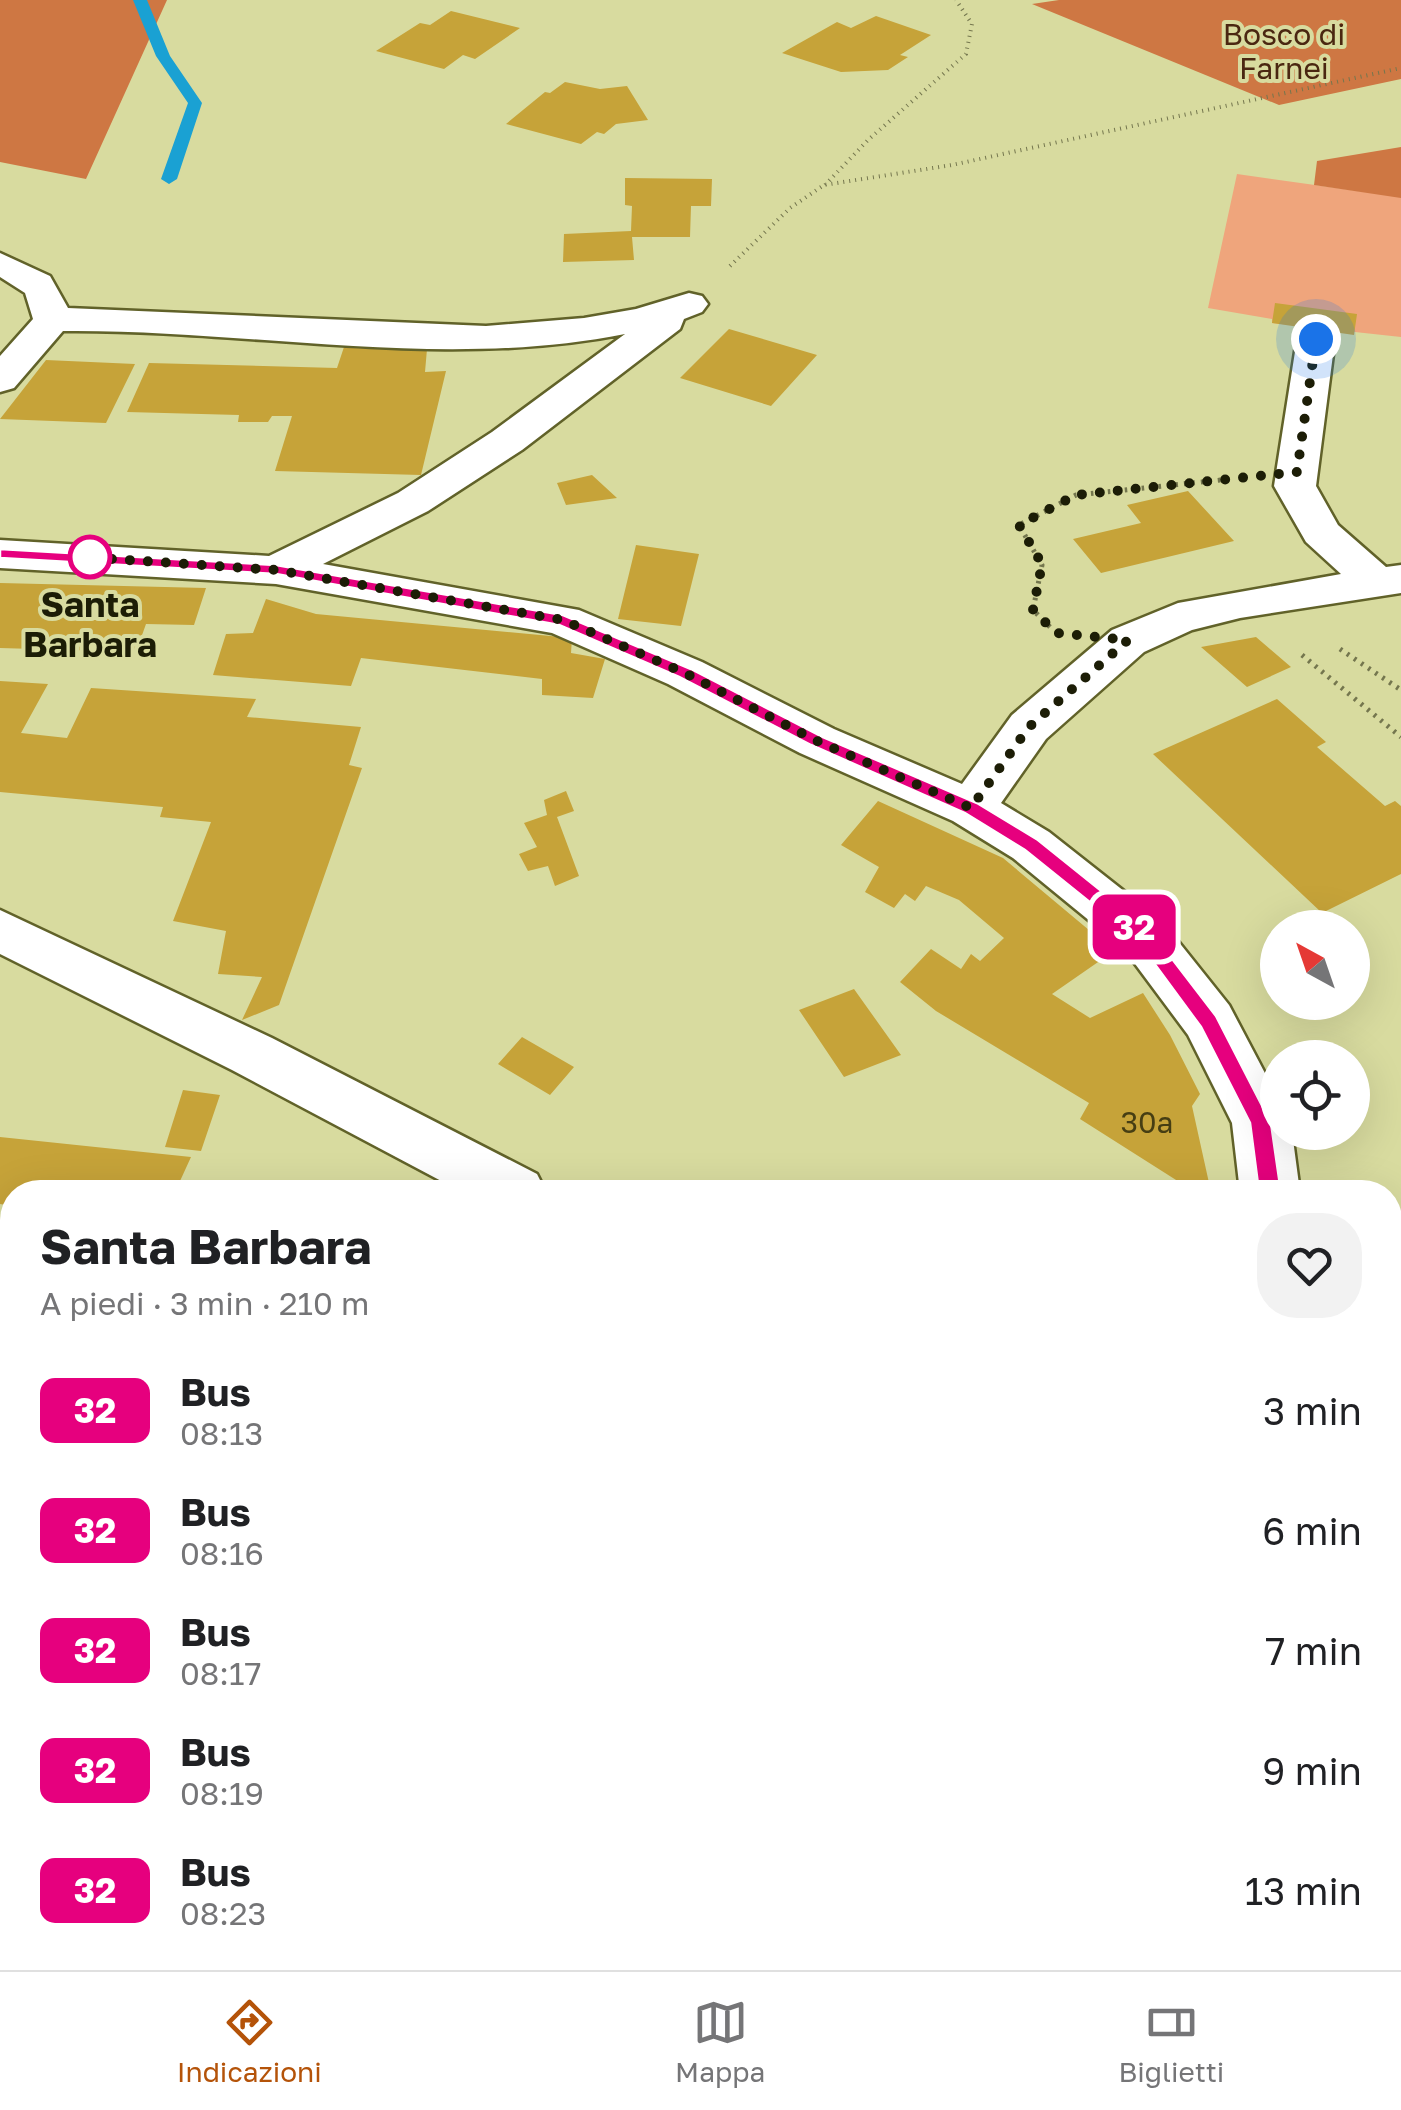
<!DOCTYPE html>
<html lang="it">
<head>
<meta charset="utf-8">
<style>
	body { margin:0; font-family:"Golos Text",sans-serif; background:#f2f2f2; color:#202124; height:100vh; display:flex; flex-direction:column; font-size:38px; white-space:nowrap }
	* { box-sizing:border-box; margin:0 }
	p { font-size:32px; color:#757577 }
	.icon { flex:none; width:55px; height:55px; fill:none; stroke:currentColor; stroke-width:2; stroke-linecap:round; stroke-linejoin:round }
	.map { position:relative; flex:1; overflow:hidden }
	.panel { position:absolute; left:0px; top:1180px; width:1402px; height:790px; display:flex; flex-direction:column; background:#fff; border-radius:40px 40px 0 0; box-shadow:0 10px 40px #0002 }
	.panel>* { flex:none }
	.badge { padding:0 20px; border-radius:15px; font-size:35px; line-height:65px }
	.needle { width:65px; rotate:320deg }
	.controls { position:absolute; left:1260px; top:910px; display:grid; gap:20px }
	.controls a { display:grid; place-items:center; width:110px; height:110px; border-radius:50%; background:#fff; box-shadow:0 10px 40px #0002; font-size:50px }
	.you { position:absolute; width:50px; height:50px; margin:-25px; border:8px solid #fff; border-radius:50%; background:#1a73e8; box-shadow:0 0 0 15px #1a73e833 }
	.map>.badge { position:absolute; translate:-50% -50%; box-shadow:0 0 0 5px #fff }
	.round { display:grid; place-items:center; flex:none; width:105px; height:105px; border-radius:40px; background:#f2f2f2 }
	.headline { display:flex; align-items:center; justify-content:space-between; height:170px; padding:0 40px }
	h1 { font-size:48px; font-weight:700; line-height:75px }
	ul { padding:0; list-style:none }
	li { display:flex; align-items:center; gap:30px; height:120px; padding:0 40px }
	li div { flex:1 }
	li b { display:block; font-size:38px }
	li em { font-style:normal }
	li .badge { min-width:110px; font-weight:700; text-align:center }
	.tab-bar { display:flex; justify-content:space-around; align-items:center; height:140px; border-top:2px solid #e0e0e0; background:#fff; font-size:28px; color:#757577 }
	.tab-bar a { display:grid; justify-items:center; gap:5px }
	.tab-bar .selected { color:#b45309 }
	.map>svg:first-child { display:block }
</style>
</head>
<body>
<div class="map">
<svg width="1401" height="1970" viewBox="0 0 1401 1970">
	<rect width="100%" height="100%" fill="#d8db9f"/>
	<path fill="#efa57c" d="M1237,174L1401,197V337L1272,323V319L1208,308Z"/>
	<path fill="#ce7743" d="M0,0H167L86,179L0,162Z
		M1059,0H1401V79L1279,105L1032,4Z
		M1401,147V198L1314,185L1317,161Z"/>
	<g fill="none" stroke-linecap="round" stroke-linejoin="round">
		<path fill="#1aa1d3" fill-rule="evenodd" d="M133,0H147L170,56L202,103L177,179L169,184L161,179L188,103L156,56Z"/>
	</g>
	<path fill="#c6a339" d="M451,11L520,28L475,59L463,55L444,69L376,51L420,23L430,25Z
		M876,16L931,35L900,55L908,57L888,70L841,72L782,53L837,22L851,28Z
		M565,82L600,89L627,86L648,120L616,124L604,134L597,132L581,144L506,124L545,92L550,93Z
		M625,178L712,179L711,206H691L690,237H632L634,260L563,262L564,234L631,231L632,206L625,205Z
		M1275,303L1357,314L1354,335L1272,323Z
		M729,329L817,355L771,406L680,378Z
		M344,347L427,349L425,372L446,371L421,475L275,471L292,416H272L268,422H238L239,415L127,412L149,363L337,368Z
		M46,360L135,364L106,423L0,419Z
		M592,475L617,498L566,505L557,483Z
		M1188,491L1234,541L1101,573L1073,539L1141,523L1127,505Z
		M636,545L699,554L681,626L618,619Z
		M0,583L206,588L194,625L146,624L136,652L0,648Z
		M266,599L316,614L572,638L571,653L605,659L593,698L542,695V679L361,658L351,686L213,675L226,634L253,633Z
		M1256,637L1291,667L1247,687L1201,647Z
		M0,681L48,684L21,733L67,738L91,688L256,699L247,717L361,727L349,765L362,768L279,1005L242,1020L262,977L218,974L226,931L173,921L211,822L160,817L163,807L0,792Z
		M1277,699L1326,742L1317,747L1385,806L1395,801L1401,806V874L1322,913L1153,754Z
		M566,791L574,811L557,817L579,876L555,886L548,866L528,871L519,854L537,847L524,823L547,815L544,800Z
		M878,801L1003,858L1114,951L1052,994L1090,1018L1143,993L1170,1035L1200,1094L1192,1106L1211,1192H1195L1080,1119L1089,1103L936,1011L900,982L931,949L961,969L971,954L980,961L1004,938L959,900L926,886L915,901L905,894L894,908L865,892L879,867L841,845Z
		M854,989L901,1055L844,1077L799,1010Z
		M522,1037L574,1067L550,1095L498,1064Z
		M183,1090L220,1095L201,1151L165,1147Z
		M0,1137L191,1157L175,1192H12V1206L0,1204Z
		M0,1388L12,1391V1496L0,1493Z
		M0,1610L12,1611V1667L0,1665Z
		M1390,1732L1401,1734V1784L1390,1758Z
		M346,1958H492L464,1970H349Z
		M576,1958H634L623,1970H588Z"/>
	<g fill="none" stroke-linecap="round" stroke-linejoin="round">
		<defs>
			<path id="street" d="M0,253L50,276L68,308L486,326L584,318L636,309L689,293L702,296L708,304L702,312L684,319L680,329L522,450L428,511L323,564L579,610L702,662L834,729L962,784L1012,715L1112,630L1178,603L1341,574L1306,542L1274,486L1297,339L1302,331L1316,327L1330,331L1335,339L1316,486L1338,525L1386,567L1401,565V593L1240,618L1192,630L1144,652L1046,739L1001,803L1049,832L1162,921L1229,1005L1278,1098V1132H1292L1300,1192H1240L1232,1123L1188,1035L1124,949L1013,858L953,821L800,753L668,684L552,633L276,584L0,568V540L269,556L398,493L492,432L625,334C439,371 250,329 63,331L14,388L0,392V356L33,319L25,293L0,277Z
				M0,910L272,1038L537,1174L546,1192H462L232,1070L0,954Z
				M0,1530L12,1531V1599L0,1598Z
				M1305,1958H1385L1388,1970H1308Z"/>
		</defs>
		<use href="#street" stroke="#616229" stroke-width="5"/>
		<path stroke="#74764e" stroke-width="4" stroke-dasharray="1 5" stroke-linecap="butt" d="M825,185L868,140L966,54L972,24L956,0
			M730,266L790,208L824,185L952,165L1401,68"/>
		<path stroke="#74764e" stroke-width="5" stroke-dasharray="2.5 6" stroke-linecap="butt" d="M1050,627L1033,610L1042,565L1019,525L1076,495L1231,479
			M1340,649L1401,690
			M1302,655L1401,737"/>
		<path stroke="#74764e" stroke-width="8" stroke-dasharray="4 10" stroke-linecap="butt" d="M1390,1718L1401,1719"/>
		<use href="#street" fill="#fff" fill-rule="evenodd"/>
	</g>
	<path fill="#e6007e" stroke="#fff" stroke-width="2.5" d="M0,549L276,565L563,615L691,669L823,737L977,803L1038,840L1150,930L1216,1016L1271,1123L1281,1192L1278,1199H1262L1259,1192L1250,1123L1201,1027L1137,940L1025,850L965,813L811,745L679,677L559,625L276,574L0,558Z"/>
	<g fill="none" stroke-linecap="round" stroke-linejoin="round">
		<path stroke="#1c1d06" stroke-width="10" stroke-dasharray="0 18" d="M90,557H83L276,570L563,620L685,673L817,741L971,808L1029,727L1128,640L1056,633L1033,610L1042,564L1019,525L1076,495L1297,472L1316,339"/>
	</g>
	<circle fill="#fff" stroke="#e6007e" stroke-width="5" cx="90" cy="557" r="20"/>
	<g text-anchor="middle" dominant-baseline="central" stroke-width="8" stroke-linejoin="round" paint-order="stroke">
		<g font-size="30" fill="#4a2711" stroke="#d8db9f">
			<text x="1284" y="34">Bosco di<tspan x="1284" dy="34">Farnei</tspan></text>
		</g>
		<g font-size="30" fill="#463e13">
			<text x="1147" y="1122">30a</text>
		</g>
		<g font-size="35" font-weight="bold" fill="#1c1d06" stroke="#d8db9f">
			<text x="90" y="604">Santa<tspan x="90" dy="40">Barbara</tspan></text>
		</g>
	</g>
</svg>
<div class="controls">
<a><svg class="needle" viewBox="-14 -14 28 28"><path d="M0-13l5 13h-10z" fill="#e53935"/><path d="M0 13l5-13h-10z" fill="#757577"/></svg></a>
<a><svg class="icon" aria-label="locate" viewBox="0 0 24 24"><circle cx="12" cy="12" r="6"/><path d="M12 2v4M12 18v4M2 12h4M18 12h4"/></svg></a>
</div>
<div class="you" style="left:1316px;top:339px"></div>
<b class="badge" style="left:1134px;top:927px;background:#e6007e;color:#fff">32</b>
<section class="panel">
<div class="headline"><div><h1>Santa Barbara</h1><p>A piedi · 3 min · 210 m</p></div><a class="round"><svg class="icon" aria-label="heart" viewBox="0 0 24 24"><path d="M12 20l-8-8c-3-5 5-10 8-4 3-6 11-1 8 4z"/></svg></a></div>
<ul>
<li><span class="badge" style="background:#e6007e;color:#fff">32</span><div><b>Bus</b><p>08:13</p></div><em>3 min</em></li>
<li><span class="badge" style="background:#e6007e;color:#fff">32</span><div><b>Bus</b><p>08:16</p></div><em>6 min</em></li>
<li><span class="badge" style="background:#e6007e;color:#fff">32</span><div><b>Bus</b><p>08:17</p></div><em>7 min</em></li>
<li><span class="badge" style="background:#e6007e;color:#fff">32</span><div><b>Bus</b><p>08:19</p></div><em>9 min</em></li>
<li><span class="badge" style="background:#e6007e;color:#fff">32</span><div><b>Bus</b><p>08:23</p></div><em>13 min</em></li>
</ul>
</section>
</div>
<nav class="tab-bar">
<a class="selected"><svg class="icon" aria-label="directions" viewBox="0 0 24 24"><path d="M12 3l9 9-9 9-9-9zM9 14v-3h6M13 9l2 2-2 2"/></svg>Indicazioni</a>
<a><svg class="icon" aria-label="map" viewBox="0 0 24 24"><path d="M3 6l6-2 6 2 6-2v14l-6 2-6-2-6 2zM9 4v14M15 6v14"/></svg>Mappa</a>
<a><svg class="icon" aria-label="tickets" viewBox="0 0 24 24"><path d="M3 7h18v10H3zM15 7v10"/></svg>Biglietti</a>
</nav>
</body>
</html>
